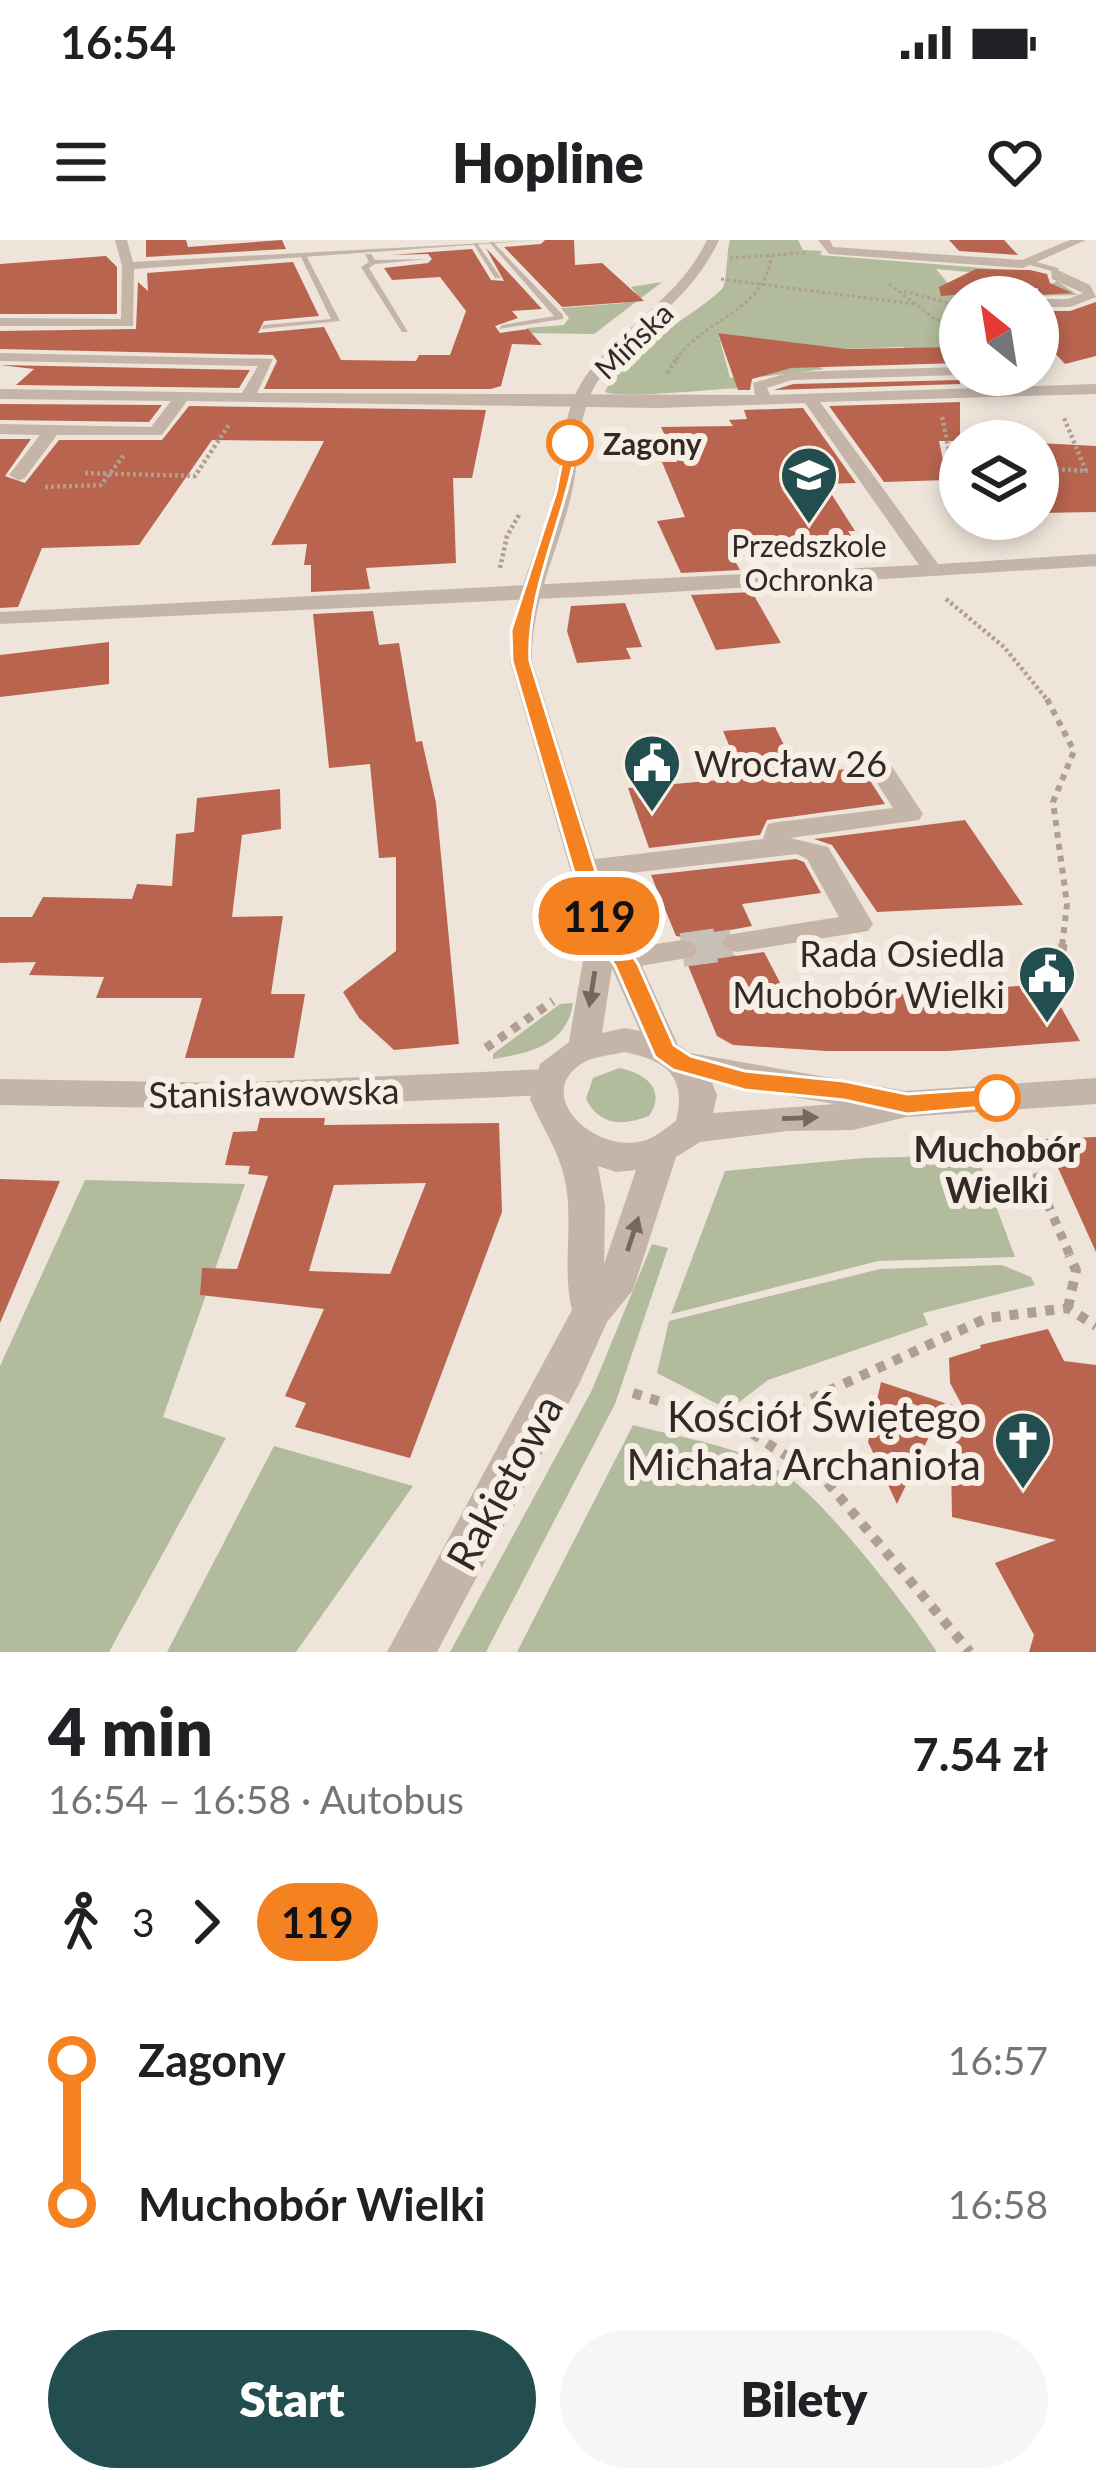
<!DOCTYPE html>
<html lang="pl">
<head>
<meta charset="utf-8">
<style>
	body { margin:0; font-family:Lato,sans-serif; background:#f6f6f6; color:#202124; height:100vh; display:flex; flex-direction:column; font-size:45px; white-space:nowrap }
	* { box-sizing:border-box; margin:0 }
	p { font-size:39px; color:#757577 }
	.icon { flex:none; width:66px; height:66px; fill:none; stroke:currentColor; stroke-width:2; stroke-linecap:round; stroke-linejoin:round }
	.map { position:relative; height:1412px; overflow:hidden }
	.panel { display:flex; flex-direction:column; background:#fff; flex:1 }
	.panel>* { flex:none }
	.badge { padding:0 24px; border-radius:39px; font-size:42px; line-height:78px }
	.needle { width:78px; rotate:330deg }
	.tools { position:absolute; left:939px; top:36px; display:grid; gap:24px }
	.tools a { display:grid; place-items:center; width:120px; height:120px; border-radius:50%; background:#fff; box-shadow:0 6px 18px #0003; font-size:60px }
	.map>.badge { position:absolute; translate:-50% -50%; box-shadow:0 0 0 6px #fff }
	.legs { display:flex; align-items:center; gap:18px; height:132px; padding:0 48px; font-size:39px }
	.legs p { margin-inline-start:auto }
	.head { display:flex; align-items:center; justify-content:space-between; height:204px; padding:0 48px }
	h1 { font-size:66px; font-weight:800; line-height:90px }
	.action { display:flex; gap:24px; margin-top:auto; padding:24px 48px }
	.action a { flex:1; height:138px; border-radius:72px; background:#224e4f; color:#fff; font-size:48px; font-weight:800; line-height:138px; text-align:center }
	.action a+a { background:#f6f6f6; color:#202124 }
	ul { padding:0 48px; list-style:none }
	li { display:flex; align-items:center; gap:42px; height:144px; font-size:45px }
	li i { display:grid; place-items:center; width:18px; height:100%; margin:0 15px; background:currentColor }
	li i::after { content:''; width:30px; height:30px; margin:-15px; border:9px solid; border-radius:50%; background:#fff }
	li p { margin-inline-start:auto }
	li:first-child i { background:linear-gradient(#0000 50%,currentColor 0) }
	li:last-child i { background:linear-gradient(currentColor 50%,#0000 0) }
	.status { display:flex; justify-content:space-between; align-items:center; height:84px; padding:0 60px; background:#fff; direction:ltr }
	.status svg { height:33px; fill:currentColor }
	header { display:flex; justify-content:space-between; align-items:center; height:156px; padding:0 48px; background:#fff; font-size:54px; font-weight:800 }
	.map>svg:first-child { display:block }
</style>
</head>
<body>
<div class="status"><b>16:54</b><svg viewBox="0 0 49 12"><path d="M0 12V9h3v3zM5 12V6h3v6zM10 12V3h3v9zM15 12V0h3v12zM26 1h20v11H26zM47 4h2v5h-2z"/></svg></div>
<header><svg class="icon" aria-label="menu" viewBox="0 0 24 24"><path d="M4 6h16M4 12h16M4 18h16"/></svg>Hopline<svg class="icon" aria-label="heart" viewBox="0 0 24 24"><path d="M12 20l-8-8c-3-5 5-10 8-4 3-6 11-1 8 4z"/></svg></header>
<div class="map">
<svg width="1096" height="1412" viewBox="0 0 1096 1412">
	<rect width="100%" height="100%" fill="#eee4da"/>
	<path fill="#b2bb9c" d="M730,0H798L803,10L822,11L820,15L1034,32L1035,38L936,29L958,55L1043,52L1038,50L1059,47L1050,45L1057,41L1078,55L960,57L953,87L960,89L955,91L960,106L909,113L904,107L843,109L718,93L730,138L807,122L824,129L751,138L742,148C715,149 623,159 605,152C626,106 688,82 722,49C727,44 726,15 730,0Z
		M662,42L594,94L525,93L527,88L564,85L569,78L561,68L625,63L618,55L636,53L631,47Z
		M573,763C567,805 530,813 493,819V814L560,764Z
		M619,828C645,833 667,849 649,876C622,886 600,886 586,859L593,838Z
		M977,915L1015,1017L878,1021L671,1074L725,931L864,918Z
		M85,940L245,944L163,1177L226,1198L109,1412H0V1126Z
		M652,1004L668,1008L615,1164L486,1412H450L592,1150Z
		M1002,1025L1031,1037L1035,1045L923,1073L928,1085L768,1140L729,1170L657,1133L669,1081L880,1029Z
		M633,1185C681,1198 742,1206 784,1234C824,1259 910,1370 937,1412H517Z
		M274,1206L413,1246L296,1412H167Z"/>
	<path fill="#b8644f" fill-rule="evenodd" d="M146,0H186L188,7L282,0L286,9L146,17Z
		M545,0H574L575,25L602,23L644,61L562,67L504,7L541,4Z
		M949,0H1004L1018,15L959,11Z
		M486,8L542,69L512,71L518,78L495,86L500,93L528,89L542,105L512,104L501,146L491,149H264L277,121L273,115L0,109V91L136,89L138,42L148,51L147,33L293,22L319,76L264,81L258,93L324,87L341,120L416,121L419,115H450L466,71L440,37L392,40L384,28L428,23L432,19L428,14L391,15L472,9L491,40L504,41Z
		M106,16L117,27V74H0V24Z
		M976,29L1030,30L1047,34L1050,43L1072,53L1038,55V48L941,56L939,47Z
		M1096,62V116L1065,124L1038,95V71H1070Z
		M718,93L846,109L960,107V123L791,128L752,139L750,150H738Z
		M0,125L250,130L239,148L16,145L34,129Z
		M960,140V144L774,150L793,144Z
		M960,162V201H939L947,240L884,242L829,166Z
		M0,164L162,165L149,182L0,180Z
		M189,166L486,170L472,238H453L456,323L366,328L370,349L311,352V325H304L307,304L271,305L324,201L212,200L139,305L42,308L18,367L0,368V199H31L5,236L25,243L59,200H162Z
		M803,168L856,243L825,244L855,291H848L855,302L729,310L740,330L681,333L657,281L685,277L662,222H677L661,187L733,186L729,180L747,179L744,170Z
		M1038,203L1096,206V272L1038,273Z
		M752,352L781,403L716,410L691,355Z
		M625,363L642,407L626,408L631,419L577,423L567,391L571,366Z
		M373,371L379,405L399,403L416,502L422,501L436,563L459,804L394,810L359,778L343,752L396,711V617L379,618L370,524L329,528L313,374Z
		M109,402V444L0,457V415Z
		M775,487L798,533L862,528L885,564L767,580L760,595L649,608L628,548L743,538L723,491Z
		M280,549L281,589L242,595L232,677L283,676L271,754H305L294,818H185L202,758H96L104,737L29,735L36,722L0,723V677H32L43,657L132,659L137,644L172,646L176,594L194,592L197,558Z
		M965,580L1023,665L877,672L832,605L814,599Z
		M796,619L804,622L821,653L742,664L752,686L725,691L718,700L722,711L736,716L764,712L786,754L919,753L1048,744L1080,801L948,811H827L733,805L717,796L687,723L697,719L701,708L694,699L676,696L651,635Z
		M260,878H325L324,885L499,883L502,972L410,1218L295,1187L306,1163L285,1156L324,1069L200,1055L202,1028L237,1029L268,936L248,934L250,926L225,925L233,892L257,891ZM426,943L390,1034L309,1031L334,945Z
		M1096,897V1012L1045,899Z
		M0,939L60,941L0,1083Z
		M1048,1089L1064,1121L1096,1125V1412H1029L1034,1395L995,1323L1056,1300L952,1277L950,1164L964,1169L950,1143L949,1118L981,1108L980,1105Z
		M881,1142L945,1163L897,1264L868,1202Z"/>
	<g fill="none" stroke-linecap="round" stroke-linejoin="round">
		<path stroke="#c8bfb6" stroke-width="27" stroke-dasharray="27 14" stroke-linecap="butt" d="M705,707L737,702"/>
		<path stroke="#c8bfb6" stroke-width="34" stroke-dasharray="34 16" stroke-linecap="butt" d="M682,710L725,704"/>
		<path stroke="#b09e92" stroke-width="3" stroke-dasharray="3 3" stroke-linecap="butt" d="M730,18L805,13
			M721,39L914,64
			M889,44L935,79L960,86
			M904,51L960,66
			M1038,108L1046,117L1038,119
			M676,120C705,77 765,72 771,16"/>
		<path stroke="#b09e92" stroke-width="4.5" stroke-dasharray="3 3" stroke-linecap="butt" d="M1038,119L1046,117
			M667,133L678,117
			M942,177L960,263
			M1038,228L1086,231L1064,178
			M85,233L195,236L230,183
			M45,247L101,245L124,215
			M963,279L965,285L989,296
			M500,328L507,296L519,275
			M946,359L1004,407L1049,462"/>
		<path stroke="#b09e92" stroke-width="6" stroke-dasharray="6 6" stroke-linecap="butt" d="M1047,459L1074,511L1053,562L1067,664L1062,707"/>
		<path stroke="#b09e92" stroke-width="9" stroke-dasharray="8 8" stroke-linecap="butt" d="M1060,727L1063,704
			M486,808L553,761
			M1022,904L1071,1018"/>
		<path stroke="#b09e92" stroke-width="10" stroke-dasharray="9 9" stroke-linecap="butt" d="M1068,1068L1076,1030L1069,1015
			M633,1153L745,1189L827,1242L970,1412
			M746,1189L987,1078L1068,1068L1096,1086"/>
		<path fill="#c5b4a8" fill-rule="evenodd" d="M489,2H493L563,75V79L499,89L502,85L554,76Z
			M473,3H477L501,38H495Z
			M299,13L306,15L340,81L261,89L264,85L331,79Z
			M365,14H371L375,20L428,19L375,24L369,28L408,92H402L361,27L369,22Z
			M1033,21L1058,28L1059,30L1055,32L1030,25Z"/>
		<path fill="#c5b4a8" fill-rule="evenodd" d="M115,0H127L133,22L541,0L134,29L133,86H0V78L121,79L122,26Z
			M818,0H830L833,7L1022,20L1070,0H1086L1023,28L829,14Z
			M1051,27L1090,45L1096,57L1070,67H1038V59H1068L1083,53L1052,39Z
			M0,113L273,119L257,153L755,155L753,143L791,132L960,127V135L792,140L767,148L770,155L1096,144V154L820,162L938,324L1096,314V326L623,355L0,384V372L919,325L805,163L657,168L187,161L162,195H57L24,239L18,240L9,235L40,195L0,194V184L151,187L171,161L0,159V149L242,153L258,126L0,121Z
			M878,516L887,519L923,574L919,580L790,598L828,607L873,684L868,691L737,712L726,709L722,702L726,695L839,677L807,619L797,614L587,638L573,629L587,620L763,599L768,584L778,582L893,568L865,524Z
			M682,700L693,703L697,710L693,717L623,729L608,719L623,709Z
			M548,829L560,833L565,842L560,851L548,855L228,869L0,865V839L228,843Z"/>
		<path fill="#c5b4a8" fill-rule="evenodd" d="M707,0H719C690,63 638,85 600,138C576,171 581,214 572,252C559,310 531,360 532,421L617,689L641,724L678,805L690,813L905,851L1096,838V864L906,877L853,890L787,891L700,902L676,917L633,1050L607,1082L580,1142L437,1412H387L572,1070C562,1028 573,988 566,946C561,913 543,890 530,859L540,824L569,802L588,691L510,421C510,360 539,310 554,252C564,213 561,172 585,137C622,85 679,59 707,0ZM612,728L640,791L624,788L602,793ZM624,812C667,820 687,837 676,881C666,888 655,898 643,901C593,914 529,852 586,821C597,816 613,815 624,812ZM712,843L835,864L713,873L717,855ZM598,926L616,932L636,930L604,1024L605,966Z"/>
	</g>
	<defs><path id="oneway-solid" d="M-6-.8H1V-3.2L6.5 0L1 3.2V.8H-6Z" transform="scale(3)"/></defs>
	<g fill="#746861">
		<use href="#oneway-solid" transform="translate(592 749) rotate(99)"/>
		<use href="#oneway-solid" transform="translate(800 878) rotate(-2)"/>
		<use href="#oneway-solid" transform="translate(633 994) rotate(-72)"/>
	</g>
	<path fill="#f58220" stroke="#fff" stroke-width="3" d="M566,200L577,203C567,274 526,351 530,421L614,689L638,724L674,805L691,816L745,831L844,841L907,854L997,848L1006,851L1010,858L1006,865L907,874L844,860L745,850L673,830L655,817L615,726L591,691L512,421L511,390L556,252Z"/>
	<defs>
		<symbol id="school-pin" viewBox="-11 -11 22 30"><path d="M0 17L-7.5 6A9.5 9.5 0 1 1 7.5 6Z" fill="#224e4f" stroke="#f7eee6"/><path d="M0-5L7-2L0 1L-7-2ZM-4 1L0 2.5L4 1V4Q0 6-4 4Z" fill="#fff"/></symbol>
		<symbol id="civic-pin" viewBox="-11 -11 22 30"><path d="M0 17L-7.5 6A9.5 9.5 0 1 1 7.5 6Z" fill="#224e4f" stroke="#f7eee6"/><path d="M-.6-6.5H3V-4.5H.6V-3L4-1V1h2V6H-6V1h2V-1L-.6-3ZM-1.2 2.5V6h2.4V2.5Z" fill="#fff"/></symbol>
		<symbol id="church-pin" viewBox="-11 -11 22 30"><path d="M0 17L-7.5 6A9.5 9.5 0 1 1 7.5 6Z" fill="#224e4f" stroke="#f7eee6"/><path d="M-1.2-6h2.4v3.5h3.3v2.4h-3.3V6h-2.4V-.1h-3.3v-2.4h3.3Z" fill="#fff"/></symbol>
	</defs>
	<g fill-rule="evenodd">
		<use href="#school-pin" x="776" y="202" width="66" height="90"/>
		<use href="#civic-pin" x="619" y="490" width="66" height="90"/>
		<use href="#civic-pin" x="1014" y="701" width="66" height="90"/>
		<use href="#church-pin" x="990" y="1167" width="66" height="90"/>
	</g>
	<g fill="#fff" stroke="#f58220" stroke-width="6">
		<circle cx="570" cy="203" r="21"/>
		<circle cx="997" cy="858" r="21"/>
	</g>
	<g text-anchor="middle" dominant-baseline="central" stroke-width="12" stroke-linejoin="round" paint-order="stroke">
		<g font-size="30" fill="#322a27" stroke="#f7eee6">
			<text transform="translate(633 100) rotate(-44)">Mińska</text>
		</g>
		<g font-size="30" font-weight="bold" fill="#322a27" stroke="#f7eee6" text-anchor="start">
			<text x="603" y="203">Zagony</text>
		</g>
		<g font-size="30" fill="#322a27" stroke="#f7eee6">
			<text x="809" y="305">Przedszkole<tspan x="809" dy="34">Ochronka</tspan></text>
		</g>
		<g font-size="36" fill="#322a27" stroke="#f7eee6" text-anchor="start">
			<text x="694" y="523">Wrocław 26</text>
			<text x="1005" y="713" text-anchor="end">Rada Osiedla<tspan x="1005" dy="41">Muchobór Wielki</tspan></text>
		</g>
		<g font-size="36" fill="#322a27" stroke="#f7eee6">
			<text transform="translate(274 852) rotate(-1)">Stanisławowska</text>
		</g>
		<g font-size="36" font-weight="bold" fill="#322a27" stroke="#f7eee6">
			<text x="997" y="908">Muchobór<tspan x="997" dy="41">Wielki</tspan></text>
		</g>
		<g font-size="42" fill="#322a27" stroke="#f7eee6" text-anchor="end">
			<text x="981" y="1176">Kościół Świętego<tspan x="981" dy="48">Michała Archanioła</tspan></text>
		</g>
		<g font-size="42" fill="#322a27" stroke="#f7eee6">
			<text transform="translate(504 1242) rotate(-61)">Rakietowa</text>
		</g>
	</g>
</svg>
<div class="tools">
<a><svg class="needle" viewBox="-14 -14 28 28"><path d="M0-13l5 13h-10z" fill="#e53935"/><path d="M0 13l5-13h-10z" fill="#757577"/></svg></a>
<a><svg class="icon" aria-label="layers" viewBox="0 0 24 24"><path d="M12 4l9 5-9 5-9-5zM3 14l9 5 9-5"/></svg></a>
</div>
<b class="badge" style="left:599px;top:676px;background:#f58220;color:#111">119</b>
</div>
<section class="panel">
<div class="head"><div><h1>4 min</h1><p>16:54 – 16:58 · Autobus</p></div><b>7.54 zł</b></div>
<div class="legs"><svg class="icon" aria-label="walk" viewBox="0 0 24 24"><circle cx="13" cy="4" r="2"/><path d="M13 8l-2 6 4 7M11 14l-3 7M7 12l3-4h3l4 4"/></svg>3<svg class="icon" aria-label="forward" viewBox="0 0 24 24"><path d="M9 5l7 7-7 7"/></svg><b class="badge" style="background:#f58220;color:#111">119</b></div>
<ul>
<li><i style="color:#f58220"></i><b>Zagony</b><p>16:57</p></li>
<li><i style="color:#f58220"></i><b>Muchobór Wielki</b><p>16:58</p></li>
</ul>
<div class="action"><a>Start</a><a>Bilety</a></div>
</section>
</body>
</html>
